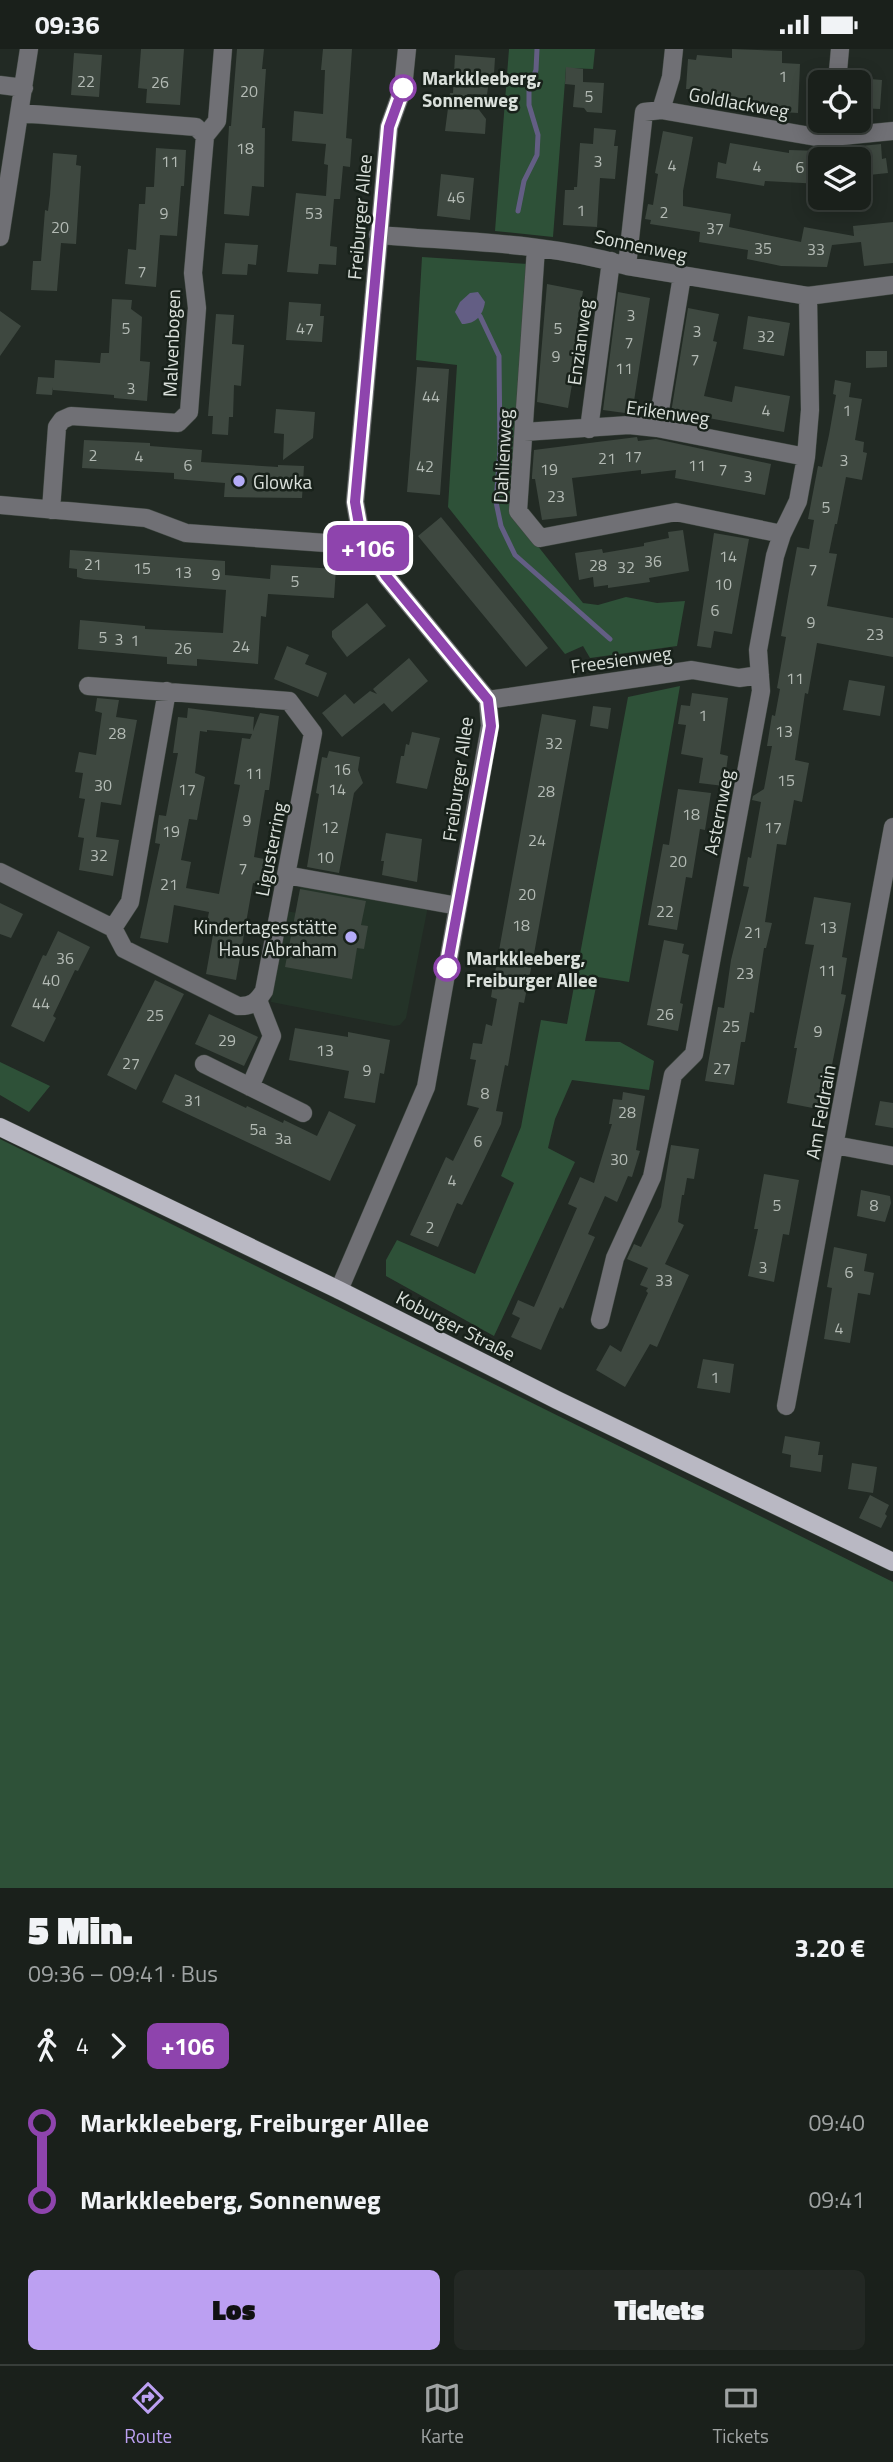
<!DOCTYPE html>
<html lang="de">
<head>
<meta charset="utf-8">
<style>
	body { margin:0; font-family:"Titillium Web",sans-serif; background:#232824; color:#f1f3f6; height:100vh; display:flex; flex-direction:column; font-size:26px; white-space:nowrap }
	* { box-sizing:border-box; margin:0 }
	p { font-size:23px; color:#9fa3a3 }
	.icon { flex:none; width:38px; height:38px; fill:none; stroke:currentColor; stroke-width:2; stroke-linecap:round; stroke-linejoin:round }
	.map { position:relative; height:1839px; overflow:hidden }
	.panel { display:flex; flex-direction:column; background:#1a201b; flex:1 }
	.panel>* { flex:none }
	.badge { padding:0 14px; border-radius:10px; font-size:24px; line-height:46px }
	.controls { position:absolute; left:808px; top:21px; display:grid; gap:14px }
	.controls a { display:grid; place-items:center; width:63px; height:63px; border-radius:10px; background:#1a201b; box-shadow:0 4px 18px #0003,0 0 0 2px #383e3a; font-size:35px }
	.map>.badge { position:absolute; translate:-50% -50%; box-shadow:0 0 0 4px #fff }
	.legs { display:flex; align-items:center; gap:10px; height:77px; padding:0 28px; font-size:23px }
	.legs p { margin-inline-start:auto }
	.summary { display:flex; align-items:center; justify-content:space-between; height:119px; padding:0 28px }
	h1 { font-size:38px; font-weight:800; line-height:52px }
	.cta { display:flex; gap:14px; margin-top:auto; padding:14px 28px }
	.cta a { flex:1; height:80px; border-radius:10px; background:#bca0f2; color:#111; font-size:28px; font-weight:800; line-height:80px; text-align:center }
	.cta a+a { background:#232824; color:#f1f3f6 }
	ul { padding:0 28px; list-style:none }
	li { display:flex; align-items:center; gap:24px; height:77px; font-size:26px }
	li i { display:grid; place-items:center; width:10px; height:100%; margin:0 9px; background:currentColor }
	li i::after { content:''; width:18px; height:18px; margin:-9px; border:5px solid; border-radius:50%; background:#1a201b }
	li p { margin-inline-start:auto }
	li:first-child i { background:linear-gradient(#0000 50%,currentColor 0) }
	li:last-child i { background:linear-gradient(currentColor 50%,#0000 0) }
	.status { display:flex; justify-content:space-between; align-items:center; height:49px; padding:0 35px; background:#1a201b; direction:ltr }
	.status svg { height:19px; fill:currentColor }
	.tabs { display:flex; justify-content:space-around; align-items:center; height:98px; border-top:2px solid #383e3a; background:#1a201b; font-size:19px; color:#9fa3a3 }
	.tabs a { display:grid; justify-items:center; gap:4px }
	.tabs .on { color:#bca0f2 }
	.map>svg:first-child { display:block }
</style>
</head>
<body>
<div class="status"><b>09:36</b><svg viewBox="0 0 49 12"><path d="M0 12V9h3v3zM5 12V6h3v6zM10 12V3h3v9zM15 12V0h3v12zM26 1h20v11H26zM47 4h2v5h-2z"/></svg></div>
<div class="map">
<svg width="893" height="1839" viewBox="0 0 893 1839">
	<rect width="100%" height="100%" fill="#222a24"/>
	<path fill="#243328" d="M303,825L430,847L406,969L400,976L394,977L271,953L285,862L298,864L300,857L297,856Z"/>
	<path fill="#2e5138" d="M509,0H595L593,20L566,19L553,188L495,182Z
		M422,208L528,215L510,462L583,554L598,556L626,548L657,554L685,552L677,597L590,609L583,597L565,605L448,458L457,316L416,311Z
		M680,637L629,933L598,928L585,992L620,993L654,1012L649,1041L572,1031L555,1070L548,1099L575,1113L494,1287L386,1227V1211L397,1191L475,1225L514,1134L501,1127L521,1078L541,971L567,975L628,648Z
		M0,1013L50,1037L29,1063L0,1046Z
		M0,1090L893,1533V1839H0Z"/>
	<path fill="#635e84" d="M478,243L485,253C483,266 476,275 462,275L455,263L460,253L470,244Z"/>
	<g fill="none" stroke-linecap="round" stroke-linejoin="round">
		<path stroke="#635e84" stroke-width="5" d="M518,162L524,132L537,106L538,86L529,56V39L536,21L537,0
			M480,267L499,307L500,401L496,453L501,477L515,506L610,590"/>
	</g>
	<path fill="#3e4840" fill-rule="evenodd" d="M141,0H184L180,56L146,54L147,40L138,39Z
		M237,0H264L262,20H266L262,79H265L264,138L252,137L249,167L224,165L229,77H231Z
		M323,0H352L346,89L352,90L350,118L343,117L340,150H334L330,197L337,198L336,216L319,215L318,225L287,223L296,144L326,147L328,116L324,115L326,95L292,92L294,62L323,65L325,21H321Z
		M732,0L782,2V14L800,15L798,64L765,62V55L752,54V50L719,47L718,51L690,48L691,40H686L688,10L696,11L697,6L732,9Z
		M74,4L102,6L99,48L71,46Z
		M455,6L495,9L494,25L489,30L487,46L467,45L486,70L485,85L445,82L450,44H453Z
		M566,18L583,20V33L604,34L602,64L587,63L584,59L573,58L575,36L565,35Z
		M859,29L882,31L880,60L859,59Z
		M594,79L616,81L614,97H618L615,130L600,129L597,178L563,176L565,141H574V138H577L580,94L593,95Z
		M663,82L693,88L683,142V157L731,165L729,178L801,193L804,178L854,187L853,177L893,173V214L864,217L861,193L832,196L827,218L781,217L747,210L748,201L699,193L700,183L650,175L651,171L645,170L648,155L653,156L658,125L655,124Z
		M730,94L789,104V101L821,102V135L765,132L764,137L716,129L718,113L726,115Z
		M881,95L882,110L886,109L888,124L859,127V110H830V100Z
		M156,99L186,101L184,137H181L177,187L160,186L156,238L125,235L128,200L136,201L139,155H145L146,138H154Z
		M53,104L77,106L76,116L81,117L76,195L61,194L57,242L31,241L33,212H41L45,161L48,162L50,146Z
		M441,125L474,129L470,171L437,167Z
		M225,194L258,196L256,216L248,215L247,226L222,225Z
		M547,235L583,242L575,289L577,290L573,317L575,318L568,359L537,353Z
		M618,243L650,249L632,365L603,361Z
		M112,250L132,251L131,260L142,268L140,312L150,313L147,352L114,349V346L53,341V338L52,346L36,345L38,328L54,329L55,311L100,314L101,304H109Z
		M289,253L321,255L320,267H324L322,293L286,291Z
		M688,259L719,265L713,292L717,293L704,347L732,353L735,337L790,347L784,383L703,368L702,376L670,370Z
		M0,262L21,277L0,307Z
		M216,265L234,266L232,295L244,296L241,337L234,336L233,368H229L228,386L212,385L213,367H208Z
		M748,267L790,274L784,307L743,300Z
		M866,302H887V318L866,319Z
		M417,318L449,320L440,446L407,443Z
		M835,331L851,334L849,348L862,350L855,391L864,393L863,403L867,404L862,431L846,428L837,475H835L829,504L837,505L827,557L893,569V608L817,594L808,645L805,644L795,711L809,714L802,753L794,751L786,796L777,795L765,873L772,874L766,899H764L754,964L750,963L745,993H741L734,1036L705,1032L718,958L724,959L731,911L749,838L743,837L748,808L751,809L761,753L752,751L753,747L764,740L772,697H767L772,666L775,667L780,640L777,639L786,588L781,587L790,536L797,498L809,500L814,471L808,470L818,417L822,418L829,386L836,346L833,345Z
		M276,360L315,363L313,389L283,411L284,385L274,384Z
		M637,388L638,392L656,390L771,415L765,446L675,429L676,421L641,425V421L572,429L577,467L542,471L535,430H532V427L534,401Z
		M84,391L150,394V397L202,401L201,413L278,418V416L304,417L302,449L224,448L225,434L174,430V424L82,419Z
		M441,468L548,599L526,618L418,487Z
		M683,481L689,522L649,529L650,533L608,539V536L594,538L593,528L579,531L575,504L602,500L603,504L644,497V494L669,489L668,483Z
		M714,484L749,490L732,585L714,582L711,599L697,597Z
		M70,501L225,512V526L270,530L271,516L336,520L334,549L268,545L266,568L261,567L258,615L197,610V617L167,615V608L78,600L80,571L145,577V580L223,584L226,541L84,530L77,528V520L69,519Z
		M367,554L386,577L347,608L332,588V582Z
		M287,597L309,606L305,615L327,624L318,648L274,630Z
		M409,609L428,632L392,663L384,654L342,688L322,664L345,645L354,655L370,642L377,645L373,640Z
		M849,631L885,637L880,667L843,661Z
		M692,644L728,649L720,705L728,707L724,737L699,734L703,709L681,705L686,676L678,675L681,656L690,657Z
		M97,649L119,651L116,668L137,671L121,756L101,753L96,788L119,791L113,827L79,821L84,789L78,788L85,750L79,749L83,724L75,723L79,703L96,706L102,664L95,662Z
		M593,657L611,659L608,680L590,677Z
		M188,659L254,668L253,682L260,664L279,667L269,741H265L254,808L264,810L260,835L253,834L236,931L206,925L214,880L206,878L209,863L174,856L168,894L140,889L160,795L155,794L159,766L166,767L178,704H173L178,668L187,669ZM207,681L252,685L250,690L242,689L234,735L240,736L219,845L186,839L191,813L181,811L189,770L197,771L205,728L195,724L200,682L207,683Z
		M542,665L576,671L534,905L524,954L519,953L508,1017L505,1016L496,1062L503,1063L501,1075L484,1111L462,1156L457,1154L438,1198L410,1186L446,1108L453,1112L479,1059L467,1056L476,1011L470,1010L473,994L482,995L486,975L492,977L497,950L491,948L494,929Z
		M412,683L440,689L427,740L396,734L401,707H404L406,695L409,696Z
		M329,702L360,708L358,721L363,734L354,744L339,824L307,818L319,745L316,744L322,708L327,709Z
		M678,740L711,744L705,781L700,780L692,829L686,828L677,881L648,876L663,795L669,796Z
		M386,784L422,790L417,833L382,826L384,812H381Z
		M300,840L366,852L361,876L368,877L364,900L357,899L352,930L285,918Z
		M814,848L851,854L842,908L847,909L841,945L846,946L823,1061L787,1054L797,999H794L814,896L805,895Z
		M0,854L23,865L11,889L0,885Z
		M58,882L90,898L78,922L75,921L53,967L56,969L44,993L11,977L43,906L46,907Z
		M664,891L684,895L682,904L689,906L680,954L683,955L678,982L647,976Z
		M155,931L184,945L136,1041L107,1026Z
		M209,965L258,988L244,1017L195,995Z
		M295,979L348,988V983L390,991L384,1025L380,1024L375,1054L344,1049L349,1022L289,1011Z
		M175,1025L246,1059L247,1057L283,1074L284,1071L317,1087L329,1062L356,1076L330,1132L162,1053Z
		M623,1043L645,1047L636,1101L640,1102L632,1128L628,1127L617,1153L605,1147L588,1185L595,1188L563,1260L560,1258L541,1301L511,1288L520,1269L512,1265L518,1251L534,1258L577,1159L568,1155L580,1128L594,1134L612,1075H609L613,1050L622,1051Z
		M880,1052L893,1054V1079L875,1076Z
		M671,1096L699,1100L694,1130L687,1129L684,1146H682L678,1173L684,1176L665,1215L689,1226L657,1298L650,1295L625,1338L596,1321L610,1296L621,1303L648,1244L646,1242L648,1239L640,1236L648,1219L627,1210L634,1195L641,1198L661,1158Z
		M764,1125L799,1131L789,1186L783,1185L774,1233L748,1227L758,1180H754Z
		M861,1141L890,1147L891,1154L885,1173L857,1167Z
		M834,1198L867,1205L864,1222L874,1224L870,1246L858,1244L850,1294L824,1290L832,1239L827,1238Z
		M703,1310L734,1315L730,1344L697,1339Z
		M785,1387L820,1393L818,1406H823L821,1423L790,1418L791,1406L782,1404Z
		M852,1414L877,1418L873,1444L848,1440Z
		M870,1446L889,1456L885,1465L887,1467L881,1479L859,1469Z"/>
	<g fill="none" stroke-linecap="round" stroke-linejoin="round">
		<defs>
			<path id="minor" d="M837,33L840,0
				M0,36L24,39
				M661,61L822,89L893,82
				M20,64L196,78L205,87L193,224L197,259L189,363L178,374L71,367L62,371L57,378L51,461
				M205,87L217,72L223,0
				M378,186C460,193 547,193 627,217L808,247L893,236
				M0,188L29,0
				M536,199L518,462L540,489L676,463L782,485
				M627,217L644,63L661,61L671,28L674,0
				M657,379L682,227
				M589,380L611,212
				M524,383L629,376L657,379L806,408
				M0,456L146,469L186,484L340,495L361,487
				M488,651L692,621L739,629L760,626
				M0,823L113,879L124,900L238,957C251,958 257,953 264,942L313,684L289,652L88,637
				M286,826L458,857
				M113,879L130,853L167,642
				M204,1015L303,1064
				M250,1038L272,987L258,951
				M835,1096L893,1107
				M339,1241L426,1038L490,677L488,651L386,527L361,487L355,453L389,78L403,39L407,0
				M600,1271L615,1209L652,1128L673,1026L694,1005L761,642L758,601L775,507L782,485L798,452L806,408L810,361L808,247
				M786,1357L893,778"/>
			<path id="major" d="M0,1078L339,1241L557,1351L893,1513"/>
		</defs>
		<use href="#minor" stroke="#3f4741" stroke-width="19"/>
		<use href="#major" stroke="#3f4741" stroke-width="19"/>
		<use href="#minor" stroke="#707075" stroke-width="18"/>
		<use href="#major" stroke="#b9b8c3" stroke-width="18"/>
	</g>
	<g fill="none" stroke-linecap="round" stroke-linejoin="round">
		<defs>
			<path id="line-1" d="M403,39L389,78L355,453L361,487L386,527L488,651L491,677L447,919"/>
		</defs>
		<use href="#line-1" stroke="#fff" stroke-width="16"/>
		<use href="#line-1" stroke="#8e44ad" stroke-width="10"/>
	</g>
	<g fill="#fff" stroke="#8e44ad" stroke-width="3.5">
		<circle cx="403" cy="39" r="12"/>
		<circle cx="447" cy="919" r="12"/>
	</g>
	<g fill="#b5acf8" stroke="#18211a" stroke-width="2.5">
		<circle cx="239" cy="432" r="7"/>
		<circle cx="351" cy="888" r="7"/>
	</g>
	<g text-anchor="middle" dominant-baseline="central" stroke-width="5" stroke-linejoin="round" paint-order="stroke">
		<g font-size="16" fill="#b3bab4">
			<text x="783" y="27">1</text>
			<text x="86" y="32">22</text>
			<text x="160" y="33">26</text>
			<text x="249" y="42">20</text>
			<text x="589" y="47">5</text>
			<text x="245" y="99">18</text>
			<text x="170" y="112">11</text>
			<text x="598" y="112">3</text>
			<text x="672" y="116">4</text>
			<text x="757" y="117">4</text>
			<text x="800" y="118">6</text>
			<text x="456" y="148">46</text>
			<text x="581" y="161">1</text>
			<text x="664" y="163">2</text>
			<text x="164" y="164">9</text>
			<text x="314" y="164">53</text>
			<text x="60" y="178">20</text>
			<text x="715" y="179">37</text>
			<text x="763" y="199">35</text>
			<text x="816" y="200">33</text>
			<text x="142" y="222">7</text>
			<text x="631" y="266">3</text>
			<text x="126" y="279">5</text>
			<text x="305" y="279">47</text>
			<text x="558" y="279">5</text>
			<text x="697" y="282">3</text>
			<text x="766" y="287">32</text>
			<text x="629" y="293">7</text>
			<text x="556" y="307">9</text>
			<text x="695" y="310">7</text>
			<text x="624" y="319">11</text>
			<text x="131" y="339">3</text>
			<text x="431" y="347">44</text>
			<text x="766" y="361">4</text>
			<text x="847" y="361">1</text>
			<text x="93" y="406">2</text>
			<text x="139" y="407">4</text>
			<text x="633" y="407">17</text>
			<text x="607" y="409">21</text>
			<text x="844" y="411">3</text>
			<text x="188" y="416">6</text>
			<text x="697" y="416">11</text>
			<text x="425" y="417">42</text>
			<text x="549" y="420">19</text>
			<text x="723" y="420">7</text>
			<text x="748" y="427">3</text>
			<text x="556" y="447">23</text>
			<text x="826" y="458">5</text>
			<text x="728" y="507">14</text>
			<text x="653" y="512">36</text>
			<text x="93" y="515">21</text>
			<text x="598" y="516">28</text>
			<text x="626" y="518">32</text>
			<text x="142" y="519">15</text>
			<text x="813" y="520">7</text>
			<text x="183" y="523">13</text>
			<text x="216" y="525">9</text>
			<text x="295" y="532">5</text>
			<text x="723" y="535">10</text>
			<text x="715" y="561">6</text>
			<text x="811" y="573">9</text>
			<text x="875" y="585">23</text>
			<text x="103" y="588">5</text>
			<text x="119" y="590">3</text>
			<text x="135" y="591">1</text>
			<text x="241" y="597">24</text>
			<text x="183" y="599">26</text>
			<text x="795" y="629">11</text>
			<text x="703" y="666">1</text>
			<text x="784" y="682">13</text>
			<text x="117" y="684">28</text>
			<text x="554" y="694">32</text>
			<text x="342" y="720">16</text>
			<text x="254" y="724">11</text>
			<text x="786" y="731">15</text>
			<text x="103" y="736">30</text>
			<text x="187" y="740">17</text>
			<text x="337" y="740">14</text>
			<text x="546" y="742">28</text>
			<text x="691" y="765">18</text>
			<text x="247" y="771">9</text>
			<text x="330" y="778">12</text>
			<text x="773" y="778">17</text>
			<text x="171" y="782">19</text>
			<text x="537" y="791">24</text>
			<text x="99" y="806">32</text>
			<text x="325" y="808">10</text>
			<text x="678" y="812">20</text>
			<text x="243" y="819">7</text>
			<text x="169" y="835">21</text>
			<text x="527" y="845">20</text>
			<text x="665" y="862">22</text>
			<text x="521" y="876">18</text>
			<text x="828" y="878">13</text>
			<text x="753" y="883">21</text>
			<text x="65" y="909">36</text>
			<text x="827" y="921">11</text>
			<text x="745" y="924">23</text>
			<text x="51" y="931">40</text>
			<text x="41" y="954">44</text>
			<text x="665" y="965">26</text>
			<text x="155" y="966">25</text>
			<text x="731" y="977">25</text>
			<text x="818" y="982">9</text>
			<text x="227" y="991">29</text>
			<text x="325" y="1001">13</text>
			<text x="131" y="1014">27</text>
			<text x="722" y="1019">27</text>
			<text x="367" y="1021">9</text>
			<text x="485" y="1044">8</text>
			<text x="193" y="1051">31</text>
			<text x="627" y="1063">28</text>
			<text x="258" y="1080">5a</text>
			<text x="283" y="1089">3a</text>
			<text x="478" y="1092">6</text>
			<text x="619" y="1110">30</text>
			<text x="452" y="1131">4</text>
			<text x="777" y="1156">5</text>
			<text x="874" y="1156">8</text>
			<text x="430" y="1178">2</text>
			<text x="763" y="1218">3</text>
			<text x="849" y="1223">6</text>
			<text x="664" y="1231">33</text>
			<text x="839" y="1279">4</text>
			<text x="715" y="1328">1</text>
		</g>
		<g font-size="19" font-weight="bold" fill="#dae0db" stroke="#18211a" text-anchor="start">
			<text x="422" y="28">Markkleeberg,<tspan x="422" dy="22">Sonnenweg</tspan></text>
			<text x="466" y="908">Markkleeberg,<tspan x="466" dy="22">Freiburger Allee</tspan></text>
		</g>
		<g font-size="19" fill="#dae0db" stroke="#18211a">
			<text transform="translate(739 53) rotate(10)">Goldlackweg</text>
			<text transform="translate(359 168) rotate(-85)">Freiburger Allee</text>
			<text transform="translate(641 196) rotate(12)">Sonnenweg</text>
			<text transform="translate(579 293) rotate(-82)">Enzianweg</text>
			<text transform="translate(171 294) rotate(-88)">Malvenbogen</text>
			<text transform="translate(668 363) rotate(8)">Erikenweg</text>
			<text transform="translate(502 407) rotate(-87)">Dahlienweg</text>
			<text transform="translate(621 610) rotate(-8)">Freesienweg</text>
			<text transform="translate(457 730) rotate(-82)">Freiburger Allee</text>
			<text transform="translate(718 763) rotate(-79)">Asternweg</text>
			<text transform="translate(270 800) rotate(-79)">Ligusterring</text>
			<text transform="translate(820 1063) rotate(-80)">Am Feldrain</text>
			<text transform="translate(456 1276) rotate(27)">Koburger Straße</text>
		</g>
		<g font-size="19" fill="#dae0db" stroke="#18211a" text-anchor="start">
			<text x="253" y="432">Glowka</text>
			<text x="337" y="877" text-anchor="end">Kindertagesstätte<tspan x="337" dy="22">Haus Abraham</tspan></text>
		</g>
	</g>
</svg>
<div class="controls">
<a><svg class="icon" aria-label="locate" viewBox="0 0 24 24"><circle cx="12" cy="12" r="6"/><path d="M12 2v4M12 18v4M2 12h4M18 12h4"/></svg></a>
<a><svg class="icon" aria-label="layers" viewBox="0 0 24 24"><path d="M12 4l9 5-9 5-9-5zM3 14l9 5 9-5"/></svg></a>
</div>
<b class="badge" style="left:368px;top:499px;background:#8e44ad;color:#fff">+106</b>
</div>
<section class="panel">
<div class="summary"><div><h1>5 Min.</h1><p>09:36 – 09:41 · Bus</p></div><b>3.20 €</b></div>
<div class="legs"><svg class="icon" aria-label="walk" viewBox="0 0 24 24"><circle cx="13" cy="4" r="2"/><path d="M13 8l-2 6 4 7M11 14l-3 7M7 12l3-4h3l4 4"/></svg>4<svg class="icon" aria-label="forward" viewBox="0 0 24 24"><path d="M9 5l7 7-7 7"/></svg><b class="badge" style="background:#8e44ad;color:#fff">+106</b></div>
<ul>
<li><i style="color:#8e44ad"></i><b>Markkleeberg, Freiburger Allee</b><p>09:40</p></li>
<li><i style="color:#8e44ad"></i><b>Markkleeberg, Sonnenweg</b><p>09:41</p></li>
</ul>
<div class="cta"><a>Los</a><a>Tickets</a></div>
</section>
<nav class="tabs">
<a class="on"><svg class="icon" aria-label="directions" viewBox="0 0 24 24"><path d="M12 3l9 9-9 9-9-9zM9 14v-3h6M13 9l2 2-2 2"/></svg>Route</a>
<a><svg class="icon" aria-label="map" viewBox="0 0 24 24"><path d="M3 6l6-2 6 2 6-2v14l-6 2-6-2-6 2zM9 4v14M15 6v14"/></svg>Karte</a>
<a><svg class="icon" aria-label="tickets" viewBox="0 0 24 24"><path d="M3 7h18v10H3zM15 7v10"/></svg>Tickets</a>
</nav>
</body>
</html>
